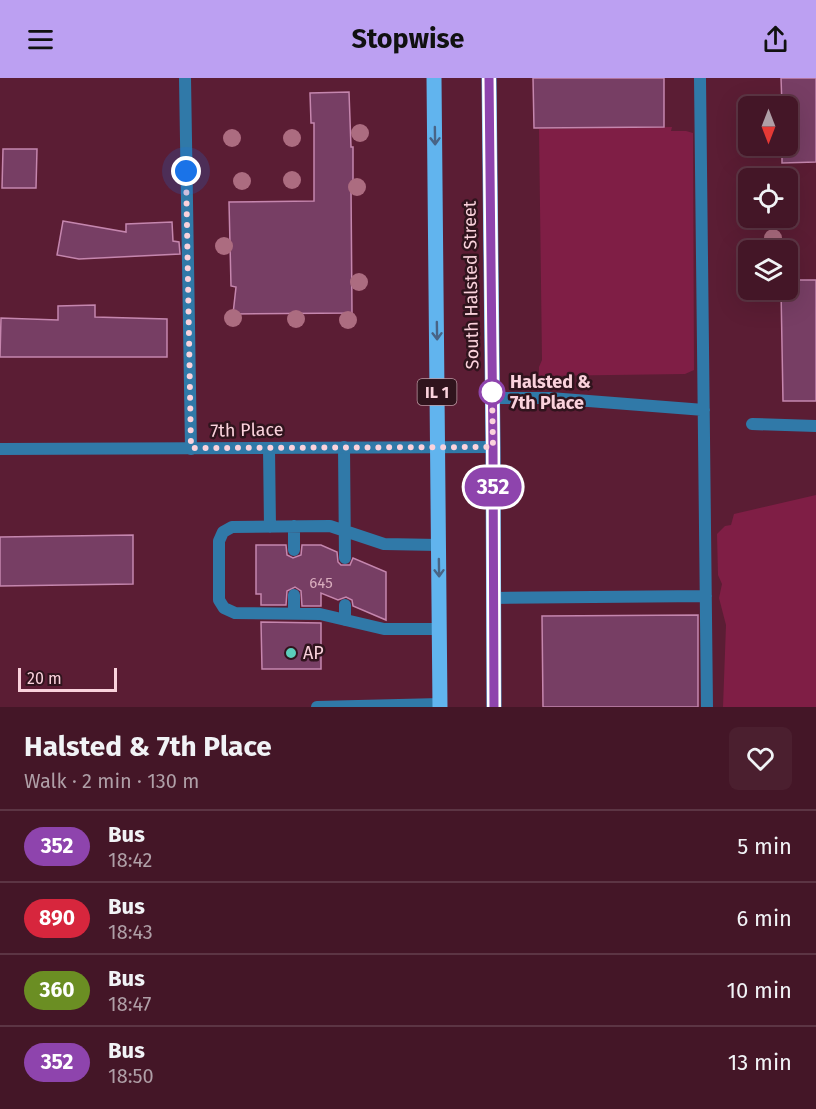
<!DOCTYPE html>
<html lang="en">
<head>
<meta charset="utf-8">
<style>
	body { margin:0; font-family:"Fira Sans",sans-serif; background:#4b1f2f; color:#f1f3f6; height:100vh; display:flex; flex-direction:column; font-size:22px; white-space:nowrap }
	* { box-sizing:border-box; margin:0 }
	p { font-size:20px; color:#af9fa7 }
	.icon { flex:none; width:33px; height:33px; fill:none; stroke:currentColor; stroke-width:2; stroke-linecap:round; stroke-linejoin:round }
	.map { position:relative; height:629px; overflow:hidden }
	.side { display:flex; flex-direction:column; background:#441627; flex:1 }
	.side>* { flex:none }
	.badge { padding:0 12px; border-radius:20px; font-size:21px; line-height:39px }
	.needle { width:39px; rotate:180deg }
	.fabs { position:absolute; left:738px; top:18px; display:grid; gap:12px }
	.fabs a { display:grid; place-items:center; width:60px; height:60px; border-radius:9px; background:#441627; box-shadow:0 6px 24px #0002,0 0 0 2px #5c3544; font-size:30px }
	.scale { position:absolute; left:18px; bottom:15px; width:99px; box-sizing:border-box; padding-left:6px; border:3px solid #fad2dc; border-top:0; font-size:16px; line-height:21px; white-space:nowrap; color:#fad2dc; -webkit-text-stroke:4px #30141d; paint-order:stroke }
	.you { position:absolute; width:30px; height:30px; margin:-15px; border:4px solid #fff; border-radius:50%; background:#1a73e8; box-shadow:0 0 0 9px #1a73e833 }
	.map>.badge { position:absolute; translate:-50% -50%; box-shadow:0 0 0 3px #fff }
	.round { display:grid; place-items:center; flex:none; width:63px; height:63px; border-radius:9px; background:#4b1f2f }
	.overview { display:flex; align-items:center; justify-content:space-between; height:102px; padding:0 24px }
	h1 { font-size:28px; font-weight:700; line-height:45px }
	ul { padding:0; list-style:none }
	li { display:flex; align-items:center; gap:18px; height:72px; padding:0 24px; border-top:2px solid #5c3544 }
	li div { flex:1 }
	li b { display:block; font-size:22px }
	li em { font-style:normal }
	li .badge { min-width:66px; font-weight:700; text-align:center }
	header { display:flex; justify-content:space-between; align-items:center; height:78px; padding:0 24px; background:#bca0f2; color:#111; font-size:27px; font-weight:700 }
	.map>svg:first-child { display:block }
</style>
</head>
<body>
<header><svg class="icon" aria-label="menu" viewBox="0 0 24 24"><path d="M4 6h16M4 12h16M4 18h16"/></svg>Stopwise<svg class="icon" aria-label="share" viewBox="0 0 24 24"><path d="M12 15V3M7 8l5-5 5 5M5 13v7h14v-7"/></svg></header>
<div class="map">
<svg width="816" height="629" viewBox="0 0 816 629">
	<rect width="100%" height="100%" fill="#5b1d34"/>
	<path fill="#7f1e45" d="M672,49L671,53H686L693,55L694,292L685,296L539,298V289L542,282L539,51Z
		M816,417V629H723L726,547L719,520L722,506L718,497L717,456L725,448L731,447L734,436Z"/>
	<path fill="#773e64" stroke="#c586ae" stroke-width="1.5" d="M533,0H664V49L534,50Z
		M781,0H816V84L782,85V68H788V28H782Z
		M349,14L351,69H353V110H351L352,235L233,236L236,209L231,208L229,124L314,123V45H311L310,15Z
		M3,71H37L36,110H2Z
		M63,143L126,154V146L172,144L173,163L179,164L180,176L79,181L57,177Z
		M788,202H816V323H783L781,212H788Z
		M95,227V239L167,241V279H0L1,240L58,242V228Z
		M133,457V506L0,508V459Z
		M256,467H286L287,477L293,480L301,477L302,467H321L337,474L338,484L341,487H350L353,480L386,494V542L353,528L352,522L346,519L338,522L321,515V528H302L301,513L295,509L287,513L286,527H261V516H256Z
		M698,537V629H543L542,538Z
		M261,544L321,545V591H262Z"/>
	<g fill="none" stroke-linecap="round" stroke-linejoin="round">
		<path stroke="#3079a8" stroke-width="12" d="M185,0L191,371
			M700,0L707,629
			M492,320H550L704,332
			M752,346L816,348
			M344,369L345,480
			M269,370L270,449
			M294,448V472
			M438,467L384,466L330,448L232,449L223,454L219,463V522L224,530L235,535L320,536L384,551H439
			M294,517V535
			M493,520L706,518
			M345,527V542
			M317,629L440,626"/>
		<path stroke="#3079a8" stroke-width="12" d="M0,371L493,369"/>
		<path stroke="#61b4ee" stroke-width="15" d="M434,0L440,629
			M489,0L493,369L494,629"/>
	</g>
	<g fill="#ac6c80">
		<circle cx="360" cy="55" r="9"/>
		<circle cx="232" cy="60" r="9"/>
		<circle cx="292" cy="60" r="9"/>
		<circle cx="292" cy="102" r="9"/>
		<circle cx="242" cy="103" r="9"/>
		<circle cx="357" cy="109" r="9"/>
		<circle cx="773" cy="160" r="9"/>
		<circle cx="224" cy="168" r="9"/>
		<circle cx="359" cy="204" r="9"/>
		<circle cx="233" cy="240" r="9"/>
		<circle cx="296" cy="241" r="9"/>
		<circle cx="348" cy="242" r="9"/>
	</g>
	<defs><path id="oneway-shaft" d="M-6 0H5M1.5-3L5.5 0L1.5 3" fill="none" stroke-width="1.6" stroke-linecap="round" stroke-linejoin="round" transform="scale(1.5)"/></defs>
	<g stroke="#486486">
		<use href="#oneway-shaft" transform="translate(435 58) rotate(89)"/>
		<use href="#oneway-shaft" transform="translate(437 253) rotate(89)"/>
		<use href="#oneway-shaft" transform="translate(439 490) rotate(89)"/>
	</g>
	<g fill="none" stroke-linecap="round" stroke-linejoin="round">
		<defs>
			<path id="line" d="M489,0L493,369L494,629"/>
		</defs>
		<use href="#line" stroke="#fff" stroke-width="14"/>
		<use href="#line" stroke="#8e44ad" stroke-width="9"/>
		<path stroke="#fad2dc" stroke-width="6" stroke-dasharray="0 10.8" d="M186,93L191,370L493,369L492,314"/>
	</g>
	<circle fill="#fff" stroke="#8e44ad" stroke-width="3" cx="492" cy="314" r="12"/>
	<circle fill="#5bcebb" stroke="#30141d" stroke-width="2" cx="291" cy="575" r="6"/>
	<g text-anchor="middle" dominant-baseline="central" stroke-width="5" stroke-linejoin="round" paint-order="stroke">
		<g font-size="15" fill="#d9adbe">
			<text x="321" y="505">645</text>
		</g>
		<rect fill="#30141d" stroke="#bd99a3" stroke-width="1.5" x="417.5" y="301" width="39" height="26" rx="4.5"/>
		<g font-size="16" font-weight="bold" fill="#fad2dc">
			<text x="437" y="314">IL 1</text>
		</g>
		<g font-size="18" fill="#fad2dc" stroke="#30141d">
			<text transform="translate(471 207) rotate(-91)">South Halsted Street</text>
			<text transform="translate(247 352) rotate(-1)">7th Place</text>
		</g>
		<g font-size="18" font-weight="bold" fill="#fad2dc" stroke="#30141d" text-anchor="start">
			<text x="510" y="304">Halsted &amp;<tspan x="510" dy="21">7th Place</tspan></text>
		</g>
		<g font-size="18" fill="#fad2dc" stroke="#30141d" text-anchor="start">
			<text x="303" y="575">AP</text>
		</g>
	</g>
</svg>
<div class="fabs">
<a><svg class="needle" viewBox="-14 -14 28 28"><path d="M0-13l5 13h-10z" fill="#e53935"/><path d="M0 13l5-13h-10z" fill="#af9fa7"/></svg></a>
<a><svg class="icon" aria-label="locate" viewBox="0 0 24 24"><circle cx="12" cy="12" r="6"/><path d="M12 2v4M12 18v4M2 12h4M18 12h4"/></svg></a>
<a><svg class="icon" aria-label="layers" viewBox="0 0 24 24"><path d="M12 4l9 5-9 5-9-5zM3 14l9 5 9-5"/></svg></a>
</div>
<div class="scale">20 m</div>
<div class="you" style="left:186px;top:93px"></div>
<b class="badge" style="left:493px;top:409px;background:#8e44ad;color:#fff">352</b>
</div>
<section class="side">
<div class="overview"><div><h1>Halsted &amp; 7th Place</h1><p>Walk · 2 min · 130 m</p></div><a class="round"><svg class="icon" aria-label="heart" viewBox="0 0 24 24"><path d="M12 20l-8-8c-3-5 5-10 8-4 3-6 11-1 8 4z"/></svg></a></div>
<ul>
<li><span class="badge" style="background:#8e44ad;color:#fff">352</span><div><b>Bus</b><p>18:42</p></div><em>5 min</em></li>
<li><span class="badge" style="background:#d7263d;color:#fff">890</span><div><b>Bus</b><p>18:43</p></div><em>6 min</em></li>
<li><span class="badge" style="background:#6b8e23;color:#fff">360</span><div><b>Bus</b><p>18:47</p></div><em>10 min</em></li>
<li><span class="badge" style="background:#8e44ad;color:#fff">352</span><div><b>Bus</b><p>18:50</p></div><em>13 min</em></li>
</ul>
</section>
</body>
</html>
